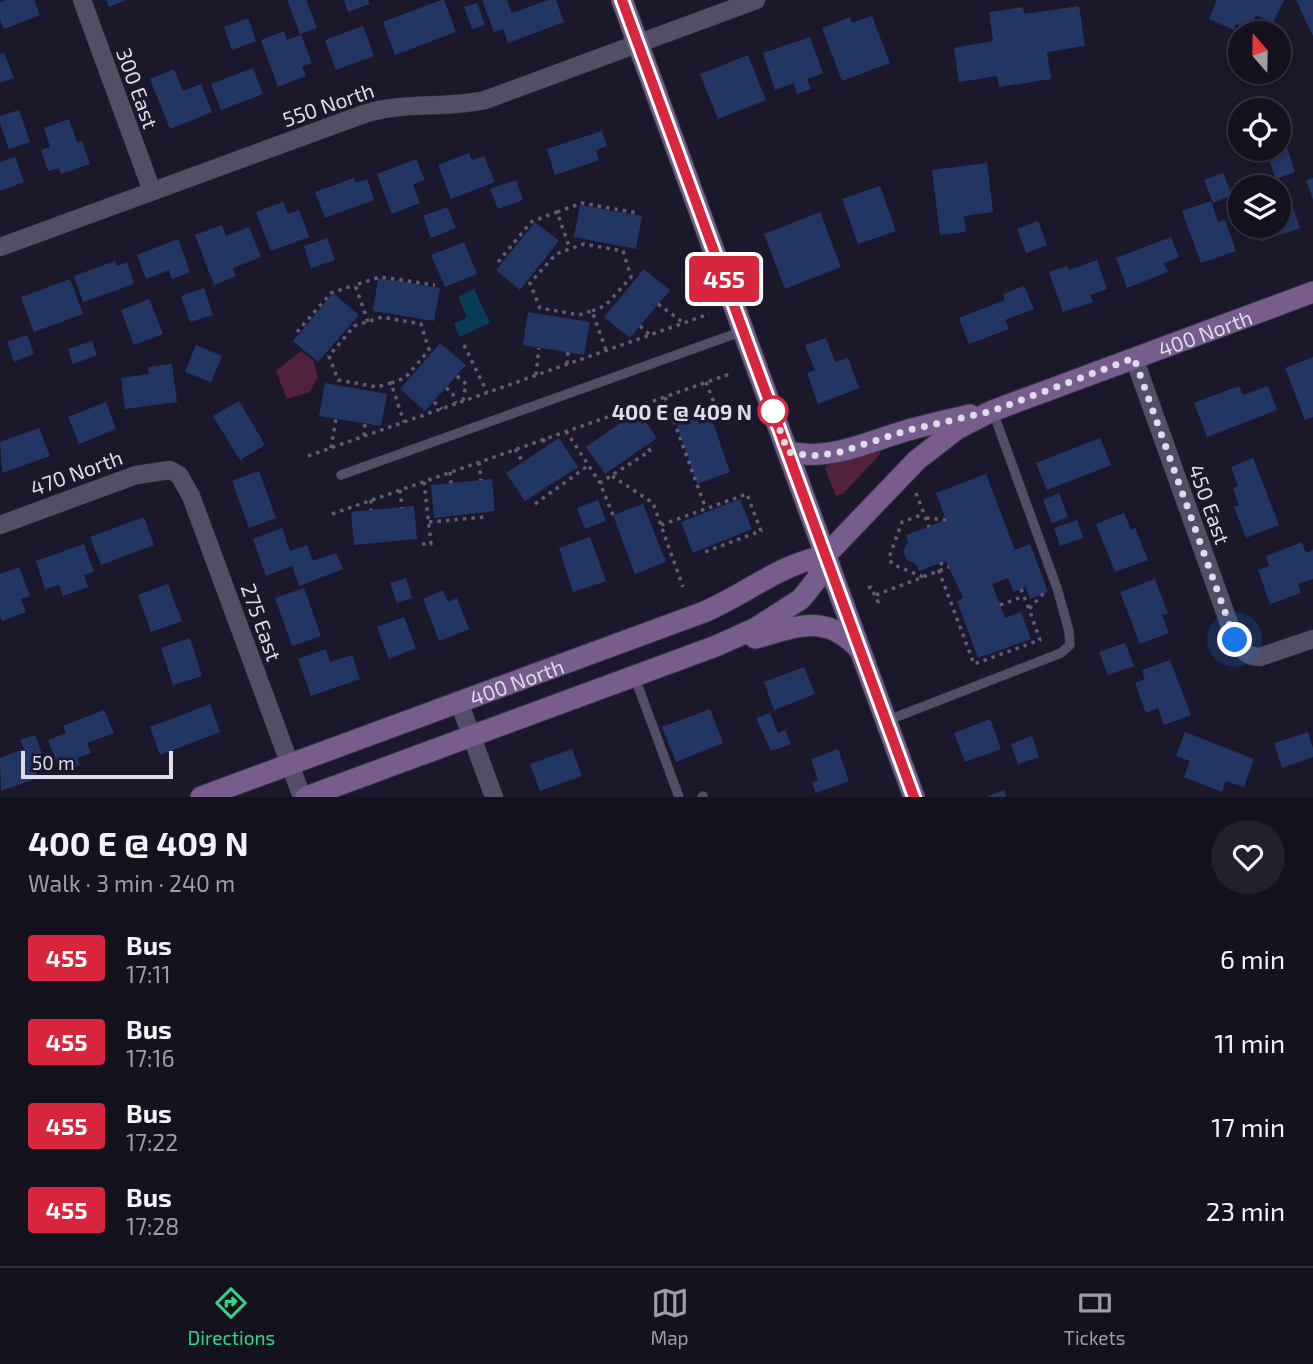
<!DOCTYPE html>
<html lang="en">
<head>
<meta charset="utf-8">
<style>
	body { margin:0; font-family:"Exo 2",sans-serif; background:#22202d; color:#f1f3f6; height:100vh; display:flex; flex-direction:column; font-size:26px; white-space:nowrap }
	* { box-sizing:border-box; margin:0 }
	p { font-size:23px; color:#9d9ea5 }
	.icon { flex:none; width:38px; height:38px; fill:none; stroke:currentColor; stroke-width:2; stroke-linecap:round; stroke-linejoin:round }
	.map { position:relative; height:797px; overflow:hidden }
	.sheet { display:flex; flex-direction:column; background:#151220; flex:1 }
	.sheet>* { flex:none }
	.badge { padding:0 14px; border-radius:5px; font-size:24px; line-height:46px }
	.needle { width:46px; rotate:340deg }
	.tools { position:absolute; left:1228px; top:21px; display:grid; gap:14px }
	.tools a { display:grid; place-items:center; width:63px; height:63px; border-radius:50%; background:#151220; box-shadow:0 4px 10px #0003,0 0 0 2px #34323e; font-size:35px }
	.scale { position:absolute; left:21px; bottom:18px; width:152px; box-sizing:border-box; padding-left:7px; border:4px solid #dedce9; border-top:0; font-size:19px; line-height:24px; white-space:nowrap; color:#dedce9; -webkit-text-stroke:5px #1c182b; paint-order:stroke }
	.you { position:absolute; width:35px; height:35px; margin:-18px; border:5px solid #fff; border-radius:50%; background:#1a73e8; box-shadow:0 0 0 10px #1a73e833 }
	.map>.badge { position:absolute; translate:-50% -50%; box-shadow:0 0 0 4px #fff }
	.round { display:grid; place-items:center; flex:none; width:74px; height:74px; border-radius:37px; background:#22202d }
	.head { display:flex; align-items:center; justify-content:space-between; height:119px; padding:0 28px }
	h1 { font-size:33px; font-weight:700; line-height:52px }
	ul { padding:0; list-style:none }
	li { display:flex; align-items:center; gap:21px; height:84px; padding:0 28px }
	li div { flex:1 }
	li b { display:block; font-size:26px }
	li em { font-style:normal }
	li .badge { min-width:77px; font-weight:700; text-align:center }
	.tabs { display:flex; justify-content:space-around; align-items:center; height:98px; border-top:2px solid #34323e; background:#151220; font-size:19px; color:#9d9ea5 }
	.tabs a { display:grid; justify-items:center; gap:4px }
	.tabs .current { color:#2fd883 }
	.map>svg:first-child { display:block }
</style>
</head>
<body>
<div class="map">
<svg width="1313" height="797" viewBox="0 0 1313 797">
	<rect width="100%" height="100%" fill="#1c182b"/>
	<path fill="#52213d" d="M301,351L313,360L318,377L310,392L287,399L276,371Z
		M880,449V454L843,494L836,496L825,469L828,461Z"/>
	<path fill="#093c57" d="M474,289L490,323L460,337L454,324L467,317L458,297Z"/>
	<path fill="#223664" d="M5,0H34L40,15L4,29L0,20V2Z
		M106,0H126L109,7Z
		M287,0H306L317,28L300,34Z
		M344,0H368L370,4L348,12Z
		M441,0H444L456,32L395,55L383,22Z
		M482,0H507L512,13L548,0H556L564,22L508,43L503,29L494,32Z
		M1217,0H1284L1273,23L1256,15L1249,30L1236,24L1234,30L1209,19Z
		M1296,0H1313V36Z
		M477,3L485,25L472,29L464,7Z
		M1079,6L1085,46L1047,52L1051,79L999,87L997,76L959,82L954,48L993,41L989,12L1023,7L1024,14Z
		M872,16L890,63L842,81L822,28L850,17L852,23Z
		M248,18L256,41L232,50L224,27Z
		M363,26L374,56L336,70L325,40Z
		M284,31L287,40L301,35L312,63L302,66L306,76L278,87L261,40Z
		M810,37L823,73L807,79L811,89L797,94L794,83L775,90L763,53Z
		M4,53L14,78L0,83V54Z
		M748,55L766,100L718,119L700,74Z
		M253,68L263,94L221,110L211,84Z
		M174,69L183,91L201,84L212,112L170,129L150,79Z
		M19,110L30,142L9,149L0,123V116Z
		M69,119L77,142L82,141L90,164L61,174L59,168L48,171L41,150L50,147L44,128Z
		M602,131L607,146L596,150L599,160L555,175L547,149Z
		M1287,148L1295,172L1276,179L1267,155Z
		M469,153L472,160L484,156L495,182L451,199L438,165Z
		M15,157L24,182L0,191V162Z
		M416,159L425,180L413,184L420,203L392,214L377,174Z
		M987,163L993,212L964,216L966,232L940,235L932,170Z
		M1223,173L1232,195L1213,203L1204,180Z
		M354,178L356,183L367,179L374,200L325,218L315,192Z
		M1313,178V200L1306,180Z
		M516,180L523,200L498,209L490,189Z
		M880,186L896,231L858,244L842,199Z
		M1211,201L1218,222L1225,220L1236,251L1201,263L1182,211Z
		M283,202L288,214L299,210L309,237L271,251L256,212Z
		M1291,202L1300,228L1260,242L1255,226H1279V206Z
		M580,205L642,216L636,249L574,237Z
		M447,207L456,228L431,238L423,216Z
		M820,212L841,267L785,289L764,234Z
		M1038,221L1047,245L1026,253L1017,229Z
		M535,222L559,241L520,290L496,270Z
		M222,225L226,236L249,227L261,257L233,268L236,276L214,285L195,235Z
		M1171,237L1179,257L1164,263L1168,272L1127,288L1116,258Z
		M327,238L335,260L311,268L304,246Z
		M178,239L190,272L172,279L169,270L146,279L137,255Z
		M464,242L477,274L445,287L431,255Z
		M1097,260L1107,289L1090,295L1093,302L1063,312L1049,272L1067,266L1069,270Z
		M115,261L117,266L127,262L134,284L83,302L74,276Z
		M644,269L670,290L630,338L604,317Z
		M378,278L440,288L434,321L373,311Z
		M70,279L83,314L34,332L21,297Z
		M1024,286L1034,309L1005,320L1009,329L969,344L959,318L1005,300L1003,294Z
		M204,288L213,315L190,322L181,296Z
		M333,293L359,315L318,362L293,341Z
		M149,299L163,334L134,345L121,310Z
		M528,312L590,322L584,355L523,345Z
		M27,335L34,354L14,362L7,342Z
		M826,338L835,362L848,358L859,388L818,404L807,373L815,370L805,345Z
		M92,341L97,355L73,364L68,349Z
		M440,343L466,365L425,411L400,389Z
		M196,345L222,356L211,382L185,372Z
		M1313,357V417L1305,420L1285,368Z
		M172,364L177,402L125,409L121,378L149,374L148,367Z
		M325,383L387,394L381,426L319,416Z
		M1239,386L1243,395L1268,386L1277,410L1207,437L1194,403Z
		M239,401L265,445L240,460L213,416Z
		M106,402L116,429L79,444L68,417Z
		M638,411L657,438L605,474L586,447Z
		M710,414L730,472L697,484L677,425Z
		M39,428L50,456L2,473L0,442Z
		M559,438L578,467L525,501L506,473Z
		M1100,438L1111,465L1047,490L1036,463Z
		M1253,458L1279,525L1246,538L1234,507L1239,505L1233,488L1238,486L1231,467Z
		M259,471L276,518L249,528L232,481Z
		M986,474L1015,550L1030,544L1048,592L1030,599L1026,587L1014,592L1008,578L992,584L1005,618L1021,612L1031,639L978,658L957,601L963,598L946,561L919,571L916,564L907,560L903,551L908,542L906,535L946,520L936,493Z
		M492,479L495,511L434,518L431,485Z
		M1059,493L1068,517L1052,523L1043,500Z
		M740,499L752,529L693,553L681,522Z
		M598,500L606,521L585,529L577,508Z
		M643,504L666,562L635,574L613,515Z
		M414,506L417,539L354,545L351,512Z
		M1124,513L1131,530L1135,528L1148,560L1115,572L1096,524Z
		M144,517L154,545L101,565L90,537Z
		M1077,520L1083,538L1060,546L1054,528Z
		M282,528L290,551L307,545L313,561L336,553L343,569L299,586L292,566L266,576L253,539Z
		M590,537L606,581L573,592L559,548Z
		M1302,542L1306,553L1313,550V579L1298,584L1301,593L1270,604L1258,570L1269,566L1266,556Z
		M84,544L94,572L84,575L88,587L63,596L59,585L45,589L36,561Z
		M19,567L30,596L21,599L26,612L2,621L0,616V574Z
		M406,578L412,598L397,603L390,583Z
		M1155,579L1168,613L1162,615L1169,633L1140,644L1120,592Z
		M168,584L182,621L151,632L138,595Z
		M304,588L321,636L292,646L275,598Z
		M443,590L448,602L457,598L469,629L439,641L423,599Z
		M404,617L416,648L389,659L377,627Z
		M190,638L202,676L173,685L161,648Z
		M1125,643L1134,666L1108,675L1099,652Z
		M326,649L330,662L352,655L360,679L311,696L298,659Z
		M1170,660L1191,715L1164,725L1158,708L1146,713L1135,683L1145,679L1142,670Z
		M804,667L815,694L774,710L764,682Z
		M210,704L220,732L160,755L150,727Z
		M710,709L723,743L676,762L662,727Z
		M104,710L114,733L87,743L91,753L77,758L80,765L61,772L48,740L66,733L63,726Z
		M770,713L778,733L785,730L791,744L771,751L756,718Z
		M990,719L1001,749L965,762L954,733Z
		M1185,732L1254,759L1244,787L1226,781L1222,792L1184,777L1190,761L1176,756Z
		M1308,732L1313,748V757L1282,768L1274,743Z
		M35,735L42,754L31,757L38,778L1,791L0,758L24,749L20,740Z
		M1032,736L1039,757L1018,764L1011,744Z
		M572,749L582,776L540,791L530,764Z
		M838,749L849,781L816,793L812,783L818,780L811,759Z
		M1004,790L1006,797H986Z"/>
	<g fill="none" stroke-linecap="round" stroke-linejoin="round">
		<defs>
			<path id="lane" d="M341,475L743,331
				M635,678L679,797
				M886,721L1061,653L1070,645L1069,631L1057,588L993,412
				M702,797L703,796"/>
			<path id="street" d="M82,0L152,191
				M0,247L364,114C404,101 445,109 485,100L756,0
				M1134,358L1235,640C1242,650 1247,657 1260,657L1313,639
				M0,525L136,475L170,470L179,475L191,496L302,797
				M459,702L494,797"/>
			<g id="secondary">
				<path d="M622,0L914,797"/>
				<path d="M788,452C830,461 865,443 905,431C926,425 948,420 970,415"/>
				<path d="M755,638C797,627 826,612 860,650"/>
				<path id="s1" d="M201,797L704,612C746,594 780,564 825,556"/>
				<path id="s2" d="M306,797L716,646L756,628L801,599L817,579L825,556L917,460L957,429L992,411L1313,292"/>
			</g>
		</defs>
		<use href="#lane" stroke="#363442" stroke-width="10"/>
		<use href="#street" stroke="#363442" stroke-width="19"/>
		<use href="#secondary" stroke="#363442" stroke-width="23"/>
		<path stroke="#605d6e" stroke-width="3.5" stroke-dasharray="3.5 5" stroke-linecap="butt" d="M557,212L582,203L637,213
			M498,262L531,222L557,212L570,249
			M658,304L684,323
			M592,311L606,305L631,277L623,251L584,244L556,254L530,283L540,308L579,315L592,311L606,350
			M368,322L355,285L380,277L435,285
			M640,326L649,334
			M297,332L331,293L355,285
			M464,345L487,392
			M567,364L568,352
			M536,375L539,348
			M457,376L466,384L463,401
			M706,382L718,413
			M391,383L405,378L429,350L421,324L382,317L354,326L329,356L338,380L377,387L391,383L404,422
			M446,388L452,392L456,403
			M665,397L706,509
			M434,402L442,409
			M566,431L600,483
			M364,436L365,424
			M543,439L547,446
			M331,448L336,419
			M515,449L523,462
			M308,456L709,314
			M479,462L481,480
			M450,472L451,483
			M612,476L653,503L683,587
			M400,490L402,508
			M916,493L929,527
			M371,500V510
			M535,504L589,465
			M332,514L730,374
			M613,515L600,483L650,451L646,445
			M926,518L946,520
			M429,522L484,517
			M661,525L747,494L761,531L702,553
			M422,544H431L424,481
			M942,562L939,571L974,664L1040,640L1029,609L1044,593
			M923,577L892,564L889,558L902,522L924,514
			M868,588L871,587L878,602L874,604
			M1021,589L1029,609
			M876,595L949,567
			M1000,605L1024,596"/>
		<use href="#lane" stroke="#524e65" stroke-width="9"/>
		<use href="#street" stroke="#524e65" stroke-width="18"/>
		<use href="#secondary" stroke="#785c8b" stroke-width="21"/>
	</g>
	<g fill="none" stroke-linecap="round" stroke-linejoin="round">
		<defs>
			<path id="line" d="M622,0L914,797"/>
		</defs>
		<use href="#line" stroke="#fff" stroke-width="16"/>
		<use href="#line" stroke="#d7263d" stroke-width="10"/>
		<path stroke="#dedce9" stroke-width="7" stroke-dasharray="0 12.6" d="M773,411L770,403L788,452L811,456L837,453L905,431L992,411L1134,358L1235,640"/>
	</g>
	<circle fill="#fff" stroke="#d7263d" stroke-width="3.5" cx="773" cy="411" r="14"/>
	<g text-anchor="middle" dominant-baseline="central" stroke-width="7" stroke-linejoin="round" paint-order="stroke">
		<g font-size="21" fill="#dedce9" stroke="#1c182b">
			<text transform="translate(138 88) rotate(70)">300 East</text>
			<text transform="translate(328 104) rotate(-19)">550 North</text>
			<text stroke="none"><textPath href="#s2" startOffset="1034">400 North</textPath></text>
			<text transform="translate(76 472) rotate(-20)">470 North</text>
			<text transform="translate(1210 504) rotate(70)">450 East</text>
			<text transform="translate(262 622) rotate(70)">275 East</text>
			<text stroke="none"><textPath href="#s1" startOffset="336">400 North</textPath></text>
		</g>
		<g font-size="21" font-weight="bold" fill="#dedce9" stroke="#1c182b" text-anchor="end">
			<text x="752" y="411">400 E @ 409 N</text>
		</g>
	</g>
</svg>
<div class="tools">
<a><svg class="needle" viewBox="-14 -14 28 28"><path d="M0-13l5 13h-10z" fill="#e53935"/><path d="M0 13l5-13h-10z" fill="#9d9ea5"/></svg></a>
<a><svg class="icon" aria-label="locate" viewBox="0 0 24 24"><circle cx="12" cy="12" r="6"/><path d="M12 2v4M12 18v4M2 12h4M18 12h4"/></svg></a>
<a><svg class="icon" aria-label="layers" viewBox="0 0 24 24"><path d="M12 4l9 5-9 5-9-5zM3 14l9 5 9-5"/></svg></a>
</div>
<div class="scale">50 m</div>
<div class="you" style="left:1235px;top:640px"></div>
<b class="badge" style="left:724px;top:279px;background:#d7263d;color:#fff">455</b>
</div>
<section class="sheet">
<div class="head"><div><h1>400 E @ 409 N</h1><p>Walk · 3 min · 240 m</p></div><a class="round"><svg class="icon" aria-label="heart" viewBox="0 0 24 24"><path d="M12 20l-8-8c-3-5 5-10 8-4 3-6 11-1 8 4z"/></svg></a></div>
<ul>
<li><span class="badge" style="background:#d7263d;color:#fff">455</span><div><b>Bus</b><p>17:11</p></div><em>6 min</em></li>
<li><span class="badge" style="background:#d7263d;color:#fff">455</span><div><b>Bus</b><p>17:16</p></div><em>11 min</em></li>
<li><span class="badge" style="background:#d7263d;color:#fff">455</span><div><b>Bus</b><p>17:22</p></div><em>17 min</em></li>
<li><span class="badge" style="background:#d7263d;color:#fff">455</span><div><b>Bus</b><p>17:28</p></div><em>23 min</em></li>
</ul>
</section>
<nav class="tabs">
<a class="current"><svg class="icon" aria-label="directions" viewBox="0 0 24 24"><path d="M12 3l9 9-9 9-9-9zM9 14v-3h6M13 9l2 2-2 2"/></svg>Directions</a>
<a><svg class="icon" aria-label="map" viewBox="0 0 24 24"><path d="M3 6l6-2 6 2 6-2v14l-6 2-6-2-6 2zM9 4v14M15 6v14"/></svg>Map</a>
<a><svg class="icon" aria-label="tickets" viewBox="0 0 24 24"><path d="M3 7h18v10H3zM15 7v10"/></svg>Tickets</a>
</nav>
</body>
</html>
